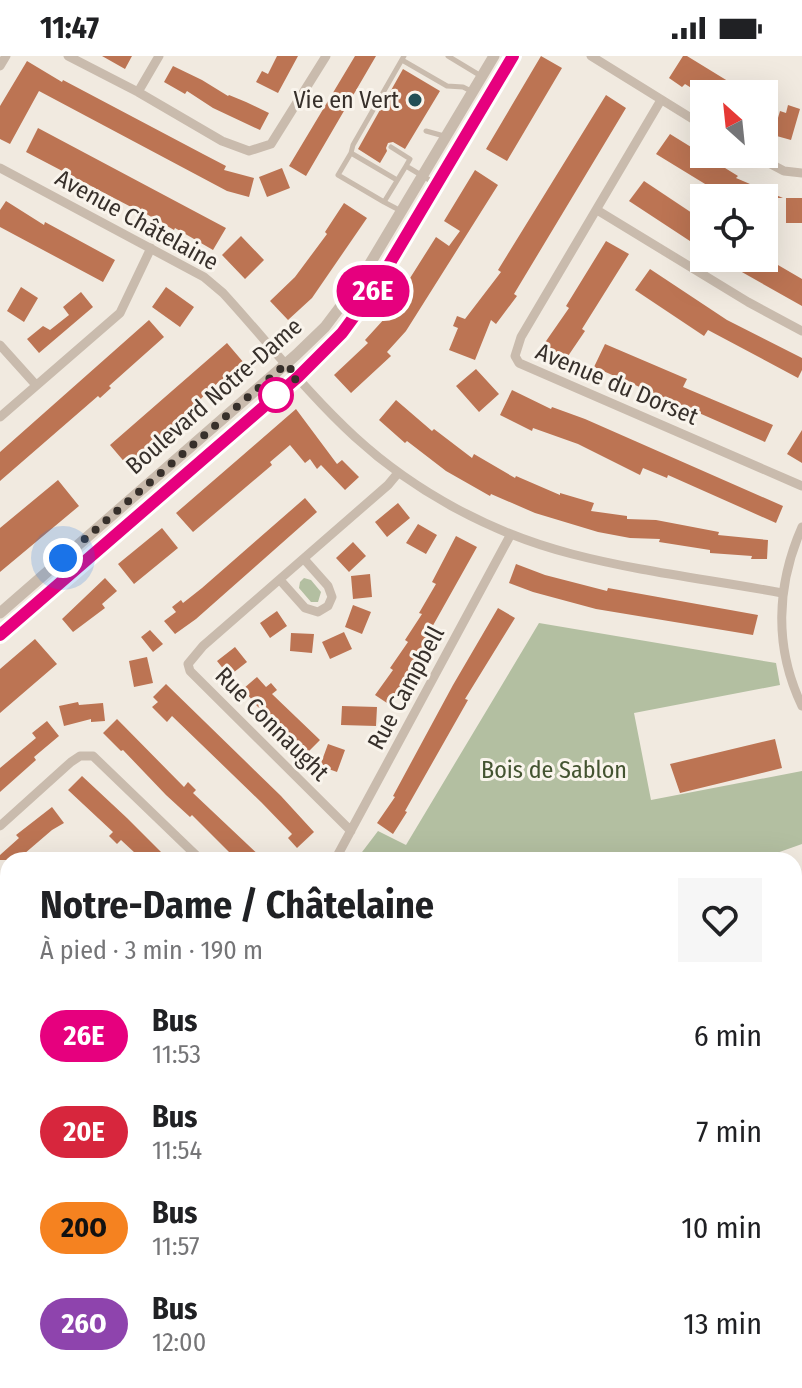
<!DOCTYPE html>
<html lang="fr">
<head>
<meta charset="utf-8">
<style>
	body { margin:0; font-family:"Fira Sans Condensed",sans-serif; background:#f6f6f6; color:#202124; height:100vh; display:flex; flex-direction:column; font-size:30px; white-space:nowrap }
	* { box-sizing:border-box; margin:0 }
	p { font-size:26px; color:#757577 }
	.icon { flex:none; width:44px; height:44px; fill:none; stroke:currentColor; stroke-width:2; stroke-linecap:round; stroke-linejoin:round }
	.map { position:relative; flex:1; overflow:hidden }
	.side { position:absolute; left:0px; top:796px; width:802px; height:536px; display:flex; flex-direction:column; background:#fff; border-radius:24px 24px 0 0; box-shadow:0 8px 32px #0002 }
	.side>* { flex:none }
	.badge { padding:0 16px; border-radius:26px; font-size:28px; line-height:52px }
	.needle { width:52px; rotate:333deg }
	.controls { position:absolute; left:690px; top:24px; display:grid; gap:16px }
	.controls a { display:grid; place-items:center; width:88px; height:88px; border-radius:0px; background:#fff; box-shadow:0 8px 32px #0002; font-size:40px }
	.you { position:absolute; width:40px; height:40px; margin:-20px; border:6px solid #fff; border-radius:50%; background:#1a73e8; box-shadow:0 0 0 12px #1a73e833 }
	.map>.badge { position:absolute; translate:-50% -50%; box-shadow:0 0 0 4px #fff }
	.round { display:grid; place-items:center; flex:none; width:84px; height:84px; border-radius:0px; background:#f6f6f6 }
	.headline { display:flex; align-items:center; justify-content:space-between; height:136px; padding:0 40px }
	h1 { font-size:38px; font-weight:700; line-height:60px }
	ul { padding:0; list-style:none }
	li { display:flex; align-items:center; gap:24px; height:96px; padding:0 40px }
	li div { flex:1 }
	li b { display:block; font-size:30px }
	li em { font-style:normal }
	li .badge { min-width:88px; font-weight:700; text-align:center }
	.status { display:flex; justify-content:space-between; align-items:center; height:56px; padding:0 40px; background:#fff; direction:ltr }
	.status svg { height:22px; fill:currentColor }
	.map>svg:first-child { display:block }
</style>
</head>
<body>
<div class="status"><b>11:47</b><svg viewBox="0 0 49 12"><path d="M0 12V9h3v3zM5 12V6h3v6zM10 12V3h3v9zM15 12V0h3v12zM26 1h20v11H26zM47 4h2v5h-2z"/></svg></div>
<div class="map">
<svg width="802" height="1332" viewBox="0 0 802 1332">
	<rect width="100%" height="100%" fill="#f1eae0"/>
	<path fill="#b3bfa1" d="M304,522L311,524L321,536L318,546H311L299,532L300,526Z
		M539,567L776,607L780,629L634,657L651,744L802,715V788L771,799L764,804H356L378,775L406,789Z"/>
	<path fill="#bc7453" d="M102,0H132L125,13Z
		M277,0H298L278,37L256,26L262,15L268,18Z
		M355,0H376L306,120L289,110Z
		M541,0L562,12L507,105L486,93Z
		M683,0H687L749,38H701L685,28L682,31L669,22Z
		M27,5L62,26L63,24L203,98L226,110L224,114L254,122L249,141L227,135L39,35L10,88L0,83V50Z
		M173,10L202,24L228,40L229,39L246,46L269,57L260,74L213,52L187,35L185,38L164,26Z
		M403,13L440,35L405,93L393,86L388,87L386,92L387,95L380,107L358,93Z
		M606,39L626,52L514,238L517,240L496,268L491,264L475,304L449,294L458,272L453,270L457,260L465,263L501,216L498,214Z
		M788,49L800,53L791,84L773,79L780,55L786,57Z
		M38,72L226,172L213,194L175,172L174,174L136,152L135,153L26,96Z
		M670,78L738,120L736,122L783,142H777L764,172V142H728L656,98Z
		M282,112L290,132L267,141L259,121Z
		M475,114L498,129L406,275L387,296L391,300L351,337L334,319L368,287L365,284L396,250L393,249L436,181L449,190L460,175L444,165Z
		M644,125L704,165V177L696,189L629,145Z
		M786,142H802V167H786Z
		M6,145L44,169L45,166L115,204L103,226L0,171V154Z
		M344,147L367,162L312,242L288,264L270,245L295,221L327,178L325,176Z
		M241,180L264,204L245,223L222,199Z
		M606,185L629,198L582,273L585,275L566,303L544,288L569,252L566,250Z
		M717,202H766L802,223V250Z
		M650,213L727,264L802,302V314L798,322L708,274L704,280L635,234Z
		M21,231L38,242L24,266L7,255Z
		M166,231L194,251L180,271L152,251Z
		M81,236L93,251L39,297L27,283L43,270L50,274L69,259L63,251Z
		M149,264L164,281L109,330L111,332L100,342L98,340L0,425V396Z
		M227,287L244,307L209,334L186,359L127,409L110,389Z
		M605,288L687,323L683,331L773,369L765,386L594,311Z
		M476,313L499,338L479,356L456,330Z
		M512,334L551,353L552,351L585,363L783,450L776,467L668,419L667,422L643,412L640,419L578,388L533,372L532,375L500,359Z
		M396,344L432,375L434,373L472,402L474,398L515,422L516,420L560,439V437L594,447L591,455L627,460V463L656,464L719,476L718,479L768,484L767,503H751L752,500L710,497V494L659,486L660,483L630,482L598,476L535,457L491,438L490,440L446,415L407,385L405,387L379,364Z
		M296,353L337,408L342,404L359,421L345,434L321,409L317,413L310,403L305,407L290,389L270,406L272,409L193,476L176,457Z
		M802,374V407L787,398Z
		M58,424L79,450L0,516V472Z
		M305,442L317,456L196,563L175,578L164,565L176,556L172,551L181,544L183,547L202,532Z
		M398,447L410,462L387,481L375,466Z
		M418,468L437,479L426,498L406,487Z
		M162,472L178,492L134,528L118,508Z
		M456,480L477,491L431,573L433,575L416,601L418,603L400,629L403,631L390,649L375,639L393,614L390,612L408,586L405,584L422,558L419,557L436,528L432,526Z
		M353,486L366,500L349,516L336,502Z
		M516,508L545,519L607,535L608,532L758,559L753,579L596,553L533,536L509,527Z
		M370,518L372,541L353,543L351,520Z
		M105,522L117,535L102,548L105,552L73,576L62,563Z
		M353,549L371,556L362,578L345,571Z
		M498,552L515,562L465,643L468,644L405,755L407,756L393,778L377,767L395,741L393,740L453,629Z
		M277,555L287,570L270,582L260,567Z
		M150,574L163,588L153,596L141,581Z
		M344,576L352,593L330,603L322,586Z
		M291,577L314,578L312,597L290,595Z
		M35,583L57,608L0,657V613Z
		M235,591L247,606L229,620L217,605Z
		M147,601L153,627L134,631L129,605Z
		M257,621L266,631L271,627L277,634L272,638L320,684L307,697L257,650L243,633Z
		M166,628L281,740L314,776L297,792L288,782L292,778L261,746L172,660L167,666L152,651L158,646L153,641Z
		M78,646L79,649L103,647L105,665L91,666V663L64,670L59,650Z
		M342,650L377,651L376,670L341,669Z
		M117,663L184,731L188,726L196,734L193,737L264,804H237L192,759L190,761L166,739L123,694L121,695L103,677Z
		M47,665L59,680L34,701L36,704L0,736V712L36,682L32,677Z
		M775,683L782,712L680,737L670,708Z
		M328,688L345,694L337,716L320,710Z
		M82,720L127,762L169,804H129L135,797L121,784L117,788L109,780L113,776L68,734Z
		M52,751L64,767L52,774L17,804H0V799L19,782L16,779Z"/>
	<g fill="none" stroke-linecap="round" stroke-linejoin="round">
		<path stroke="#b4a697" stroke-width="2" stroke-dasharray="4 4" stroke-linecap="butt" d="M0,1283L8,1287
			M80,1324L95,1332"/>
		<path stroke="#c9bbad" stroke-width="5" d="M448,0L481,20
			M402,4L447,30L463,31L473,36
			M426,75L444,80
			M391,91L410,103L406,110
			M351,97L353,89L404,0
			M397,124L351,97L338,119L384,146L406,110L436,128
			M384,146L401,155"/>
		<path stroke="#c9bbad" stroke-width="9" d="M68,0L138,36L222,85L249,95L271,88L326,0
			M591,0L704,70
			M0,10L6,0
			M138,36L159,0
			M661,44L521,281L515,300L519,307L802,430
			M752,98L784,115L802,117
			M0,112L204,221L223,237C267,285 307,337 355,381C415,436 493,478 572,498C641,516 713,524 782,537
			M597,154L748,246L802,275
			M0,289L36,329
			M0,361L120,257L151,192
			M802,471C776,530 774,592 802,650
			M280,524L305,552L318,556L328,550L332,541L328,530L304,503
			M0,770L71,706L80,700H93L201,804
			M351,775L190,615L188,608L203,590L388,429L398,417
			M335,804L511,478
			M794,871L802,865
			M0,1086L8,1091
			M484,1324L488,1332
			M661,1324L676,1332
			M549,1332L565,1324"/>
		<path stroke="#c9bbad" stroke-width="11" d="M0,557L296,299L325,271L359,226L494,0
			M0,579L298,321L342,277L375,232L513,0"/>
	</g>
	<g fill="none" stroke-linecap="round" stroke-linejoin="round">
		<defs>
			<path id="line" d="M0,579L298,321L342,277L375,232L513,0"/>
		</defs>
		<use href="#line" stroke="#fff" stroke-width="18"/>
		<use href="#line" stroke="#e6007e" stroke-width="12"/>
		<path stroke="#37302b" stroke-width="8" stroke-dasharray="0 14.4" d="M63,502L286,308L298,321L276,339"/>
	</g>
	<circle fill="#234f56" stroke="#f9f4ec" stroke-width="3" cx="415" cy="44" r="8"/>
	<circle fill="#fff" stroke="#e6007e" stroke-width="4" cx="276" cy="339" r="16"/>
	<g text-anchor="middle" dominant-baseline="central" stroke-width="6" stroke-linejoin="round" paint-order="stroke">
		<g font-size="24" fill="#37302b" stroke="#f9f4ec" text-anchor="end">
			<text x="399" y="44">Vie en Vert</text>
		</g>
		<g font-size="24" fill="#37302b" stroke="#f9f4ec">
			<text transform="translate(137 164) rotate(29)">Avenue Châtelaine</text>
			<text transform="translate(617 328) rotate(23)">Avenue du Dorset</text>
			<text transform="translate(214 340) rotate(-41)">Boulevard Notre-Dame</text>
			<text transform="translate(406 632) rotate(-62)">Rue Campbell</text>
			<text transform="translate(272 668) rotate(45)">Rue Connaught</text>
		</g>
		<g font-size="24" fill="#445431" stroke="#f9f4ec">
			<text x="554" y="714">Bois de Sablon</text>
		</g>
	</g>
</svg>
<div class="controls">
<a><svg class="needle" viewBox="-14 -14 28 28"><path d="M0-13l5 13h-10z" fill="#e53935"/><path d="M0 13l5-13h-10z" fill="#757577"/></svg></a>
<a><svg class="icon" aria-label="locate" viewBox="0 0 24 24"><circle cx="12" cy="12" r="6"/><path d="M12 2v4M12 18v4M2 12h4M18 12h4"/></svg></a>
</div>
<div class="you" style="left:63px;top:502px"></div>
<b class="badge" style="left:373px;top:235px;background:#e6007e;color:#fff">26E</b>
<section class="side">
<div class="headline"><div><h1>Notre-Dame / Châtelaine</h1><p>À pied · 3 min · 190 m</p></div><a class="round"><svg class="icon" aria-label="heart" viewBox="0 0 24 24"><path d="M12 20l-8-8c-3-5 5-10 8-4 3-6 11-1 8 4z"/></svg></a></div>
<ul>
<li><span class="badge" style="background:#e6007e;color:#fff">26E</span><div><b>Bus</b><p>11:53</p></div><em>6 min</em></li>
<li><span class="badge" style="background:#d7263d;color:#fff">20E</span><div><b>Bus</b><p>11:54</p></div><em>7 min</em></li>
<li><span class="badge" style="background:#f58220;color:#111">20O</span><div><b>Bus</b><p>11:57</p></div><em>10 min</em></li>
<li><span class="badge" style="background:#8e44ad;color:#fff">26O</span><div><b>Bus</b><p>12:00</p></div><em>13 min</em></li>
</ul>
</section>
</div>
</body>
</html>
